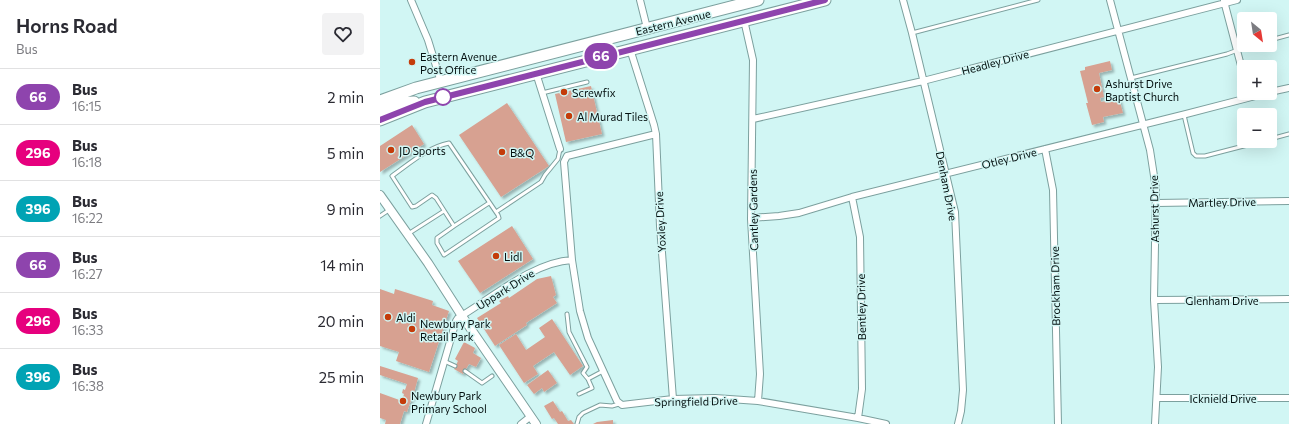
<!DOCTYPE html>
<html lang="en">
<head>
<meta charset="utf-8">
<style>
	body { margin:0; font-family:Commissioner,sans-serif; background:#f2f2f3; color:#2b2b33; height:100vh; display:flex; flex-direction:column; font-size:15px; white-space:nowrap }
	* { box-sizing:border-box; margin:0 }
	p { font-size:13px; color:#7c7c81 }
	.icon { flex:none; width:22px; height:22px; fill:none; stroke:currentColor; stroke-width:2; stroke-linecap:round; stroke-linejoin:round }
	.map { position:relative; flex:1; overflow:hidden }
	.panel { display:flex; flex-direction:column; background:#fff; width:380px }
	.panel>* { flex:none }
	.badge { padding:0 8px; border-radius:13px; font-size:14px; line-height:26px }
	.needle { width:26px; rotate:150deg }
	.tools { position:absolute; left:857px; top:12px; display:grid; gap:8px }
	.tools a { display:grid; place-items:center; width:40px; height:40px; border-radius:4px; background:#fff; box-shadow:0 4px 16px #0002; font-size:20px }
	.map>.badge { position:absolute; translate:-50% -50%; box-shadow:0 0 0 2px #fff }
	.round { display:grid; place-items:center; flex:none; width:42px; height:42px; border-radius:4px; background:#f2f2f3 }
	.headline { display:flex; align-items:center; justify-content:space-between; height:68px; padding:0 16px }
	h1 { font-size:19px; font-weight:600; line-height:30px }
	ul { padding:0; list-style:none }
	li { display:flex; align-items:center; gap:12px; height:56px; padding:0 16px; border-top:1px solid #e1e1e2 }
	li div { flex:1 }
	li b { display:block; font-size:15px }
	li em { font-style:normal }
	li .badge { min-width:44px; font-weight:700; text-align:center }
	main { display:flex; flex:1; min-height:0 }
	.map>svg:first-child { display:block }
</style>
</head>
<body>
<main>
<section class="panel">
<div class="headline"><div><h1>Horns Road</h1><p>Bus</p></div><a class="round"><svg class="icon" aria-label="heart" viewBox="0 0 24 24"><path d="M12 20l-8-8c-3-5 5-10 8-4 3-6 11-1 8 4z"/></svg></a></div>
<ul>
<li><span class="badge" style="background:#8e44ad;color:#fff">66</span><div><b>Bus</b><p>16:15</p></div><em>2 min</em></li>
<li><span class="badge" style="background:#e6007e;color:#fff">296</span><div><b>Bus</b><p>16:18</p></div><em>5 min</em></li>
<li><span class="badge" style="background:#00a3b4;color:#fff">396</span><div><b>Bus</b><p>16:22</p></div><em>9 min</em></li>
<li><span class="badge" style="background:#8e44ad;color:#fff">66</span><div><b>Bus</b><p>16:27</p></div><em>14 min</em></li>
<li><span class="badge" style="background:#e6007e;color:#fff">296</span><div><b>Bus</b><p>16:33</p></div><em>20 min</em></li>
<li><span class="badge" style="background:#00a3b4;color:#fff">396</span><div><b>Bus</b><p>16:38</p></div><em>25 min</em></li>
</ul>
</section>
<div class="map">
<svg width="909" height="424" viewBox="0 0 909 424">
	<defs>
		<filter id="shadow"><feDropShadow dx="2.5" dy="2.5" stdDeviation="1" flood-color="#0004"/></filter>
	</defs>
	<rect width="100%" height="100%" fill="#d1f6f4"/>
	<path fill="#d7a191" filter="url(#shadow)" d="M730,61L732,70L719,73L724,97L720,98L721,102L739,98L743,113L723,117L724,122L712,125L706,103H708L700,71L705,70V67Z
		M211,86L222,134L186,142L175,94Z
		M127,103L169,166L121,197L79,135Z
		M32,125L44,144L0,172V146Z
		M132,226L153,259L100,293L78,261Z
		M171,276L176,295L173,297L177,303L146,323L147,325L115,346L97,318L121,303L119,301L128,296L129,298L157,279Z
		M0,289L14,294L15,289L53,301L52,305L69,311L49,372L16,361L19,352L0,346Z
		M172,319L203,366L190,375L174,352L153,366L158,374L144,383L119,345L136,334L146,350L165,337L159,328Z
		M84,342L95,348L93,353L101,358L96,367L89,364L83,374L74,369L78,361L75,359Z
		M0,366L38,378L34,393H36L34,398L32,397L27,412L24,411L20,424H5L6,420L0,418V393L22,401L24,394L22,393L23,389L25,390L27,384L0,375Z
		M168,370L177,383L164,392L162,388L154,394L147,385Z
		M173,401L180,412L182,411L188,421L191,420L194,424H178L174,418L172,419L164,406Z
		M233,420V424H213L217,422Z"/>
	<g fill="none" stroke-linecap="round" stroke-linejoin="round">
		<defs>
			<path id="service" d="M532,33L658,0
				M890,40L909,35
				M751,78L847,54L871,45
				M162,93L207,82
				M804,115L813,153L816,156H825L883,141
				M890,139L909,134
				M116,212L161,182L165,175L178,159L180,149
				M0,216L9,210
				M74,226L57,238V243L64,255L119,218L118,215L69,143C48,147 29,164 12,176L32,207L36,206L52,195L56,198L74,226L109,203
				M28,234L64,211
				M187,314L189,332L207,367L203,373L208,379
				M64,361L75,366
				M85,371L102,383L112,376
				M199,394L212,388L208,379L223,371
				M197,424L199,417L203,413L220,405L232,406L239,404"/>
			<path id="minor" d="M31,0L48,40L61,82
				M260,0L267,28
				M523,0L532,33L575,212L583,390L581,411L578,424
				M730,0L770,150L776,189L774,300L778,367L775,424
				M844,1L864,77
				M364,20L373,60L371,219L380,374L378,401
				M250,49L274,125L276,134L280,226L293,399
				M156,73L180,149
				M890,92L909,88
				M373,119L543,81L857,0
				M276,134L187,156L184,162L192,260L200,311L208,338L237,401L242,405L293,399L335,398L378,401L478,418L506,424
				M665,149L673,190L678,424
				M472,197L480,237L482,389L478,418
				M776,203L909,201
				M371,218L399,216L419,213L472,197L806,114L887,93
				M774,300L909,299
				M777,398H909
				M46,424L76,321L78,318C112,298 153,262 192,260
				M141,424L151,416"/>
			<path id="tertiary" d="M0,195L48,263L82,316L156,424"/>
			<path id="trunk" d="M0,101L36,88L378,0
				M0,110L20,103L34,102
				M0,120L45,102L445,0"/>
		</defs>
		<use href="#service" stroke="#7ca09e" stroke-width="5"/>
		<use href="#minor" stroke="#7ca09e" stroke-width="8"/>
		<use href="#tertiary" stroke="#7ca09e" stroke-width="10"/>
		<use href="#trunk" stroke="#7ca09e" stroke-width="13"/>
		<use href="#service" stroke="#fff" stroke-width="3"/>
		<use href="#minor" stroke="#fff" stroke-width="6"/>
		<use href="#tertiary" stroke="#fff" stroke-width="8"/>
		<use href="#trunk" stroke="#fff" stroke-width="11"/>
	</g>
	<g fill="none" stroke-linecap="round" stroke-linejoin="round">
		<defs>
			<path id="line" d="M0,120L45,102L445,0"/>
		</defs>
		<use href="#line" stroke="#fff" stroke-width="9"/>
		<use href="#line" stroke="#8e44ad" stroke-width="6"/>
	</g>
	<g fill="#c43c0a" stroke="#d1f6f4" stroke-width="1.5">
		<circle cx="32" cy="62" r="4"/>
		<circle cx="717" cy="89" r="4"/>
		<circle cx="184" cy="92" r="4"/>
		<circle cx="189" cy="116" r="4"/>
		<circle cx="11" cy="150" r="4"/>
		<circle cx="122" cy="152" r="4"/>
		<circle cx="116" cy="256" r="4"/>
		<circle cx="8" cy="317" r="4"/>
		<circle cx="32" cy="329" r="4"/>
		<circle cx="23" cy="401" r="4"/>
	</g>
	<circle fill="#fff" stroke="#8e44ad" stroke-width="2" cx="63" cy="97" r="8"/>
	<g text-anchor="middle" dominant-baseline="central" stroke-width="3" stroke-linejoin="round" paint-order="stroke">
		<g font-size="11" fill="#030f0f" stroke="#d1f6f4">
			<text transform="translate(293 22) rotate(-14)">Eastern Avenue</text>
			<text transform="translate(615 62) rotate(-15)">Headley Drive</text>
			<text transform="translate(629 158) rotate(-14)">Otley Drive</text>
			<text transform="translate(567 186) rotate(79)">Denham Drive</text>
			<text transform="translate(842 202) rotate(-1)">Martley Drive</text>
			<text transform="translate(774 209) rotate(-91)">Ashurst Drive</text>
			<text transform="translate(373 210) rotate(-91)">Cantley Gardens</text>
			<text transform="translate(280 222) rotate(-93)">Yoxley Drive</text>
			<text transform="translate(675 286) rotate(-91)">Brockham Drive</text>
			<text transform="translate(125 289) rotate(-32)">Uppark Drive</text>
			<text x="842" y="300">Glenham Drive</text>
			<text transform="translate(481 307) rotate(-91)">Bentley Drive</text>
			<text x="843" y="398">Icknield Drive</text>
			<text transform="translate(316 401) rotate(-1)">Springfield Drive</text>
		</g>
		<g font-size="11" fill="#030f0f" stroke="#d1f6f4" text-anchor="start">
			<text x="40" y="56">Eastern Avenue<tspan x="40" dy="13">Post Office</tspan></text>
			<text x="725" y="83">Ashurst Drive<tspan x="725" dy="13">Baptist Church</tspan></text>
			<text x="192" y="92">Screwfix</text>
			<text x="197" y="116">Al Murad Tiles</text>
			<text x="19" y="150">JD Sports</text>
			<text x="130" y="152">B&amp;Q</text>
			<text x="124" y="256">Lidl</text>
			<text x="16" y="317">Aldi</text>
			<text x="40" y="323">Newbury Park<tspan x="40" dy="13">Retail Park</tspan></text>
			<text x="31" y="395">Newbury Park<tspan x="31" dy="13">Primary School</tspan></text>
		</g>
	</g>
</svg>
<div class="tools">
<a><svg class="needle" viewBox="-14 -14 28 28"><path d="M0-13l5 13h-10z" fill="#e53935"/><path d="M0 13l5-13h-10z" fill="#7c7c81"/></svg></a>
<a>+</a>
<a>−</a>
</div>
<b class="badge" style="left:221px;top:56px;background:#8e44ad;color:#fff">66</b>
</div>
</main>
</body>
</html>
